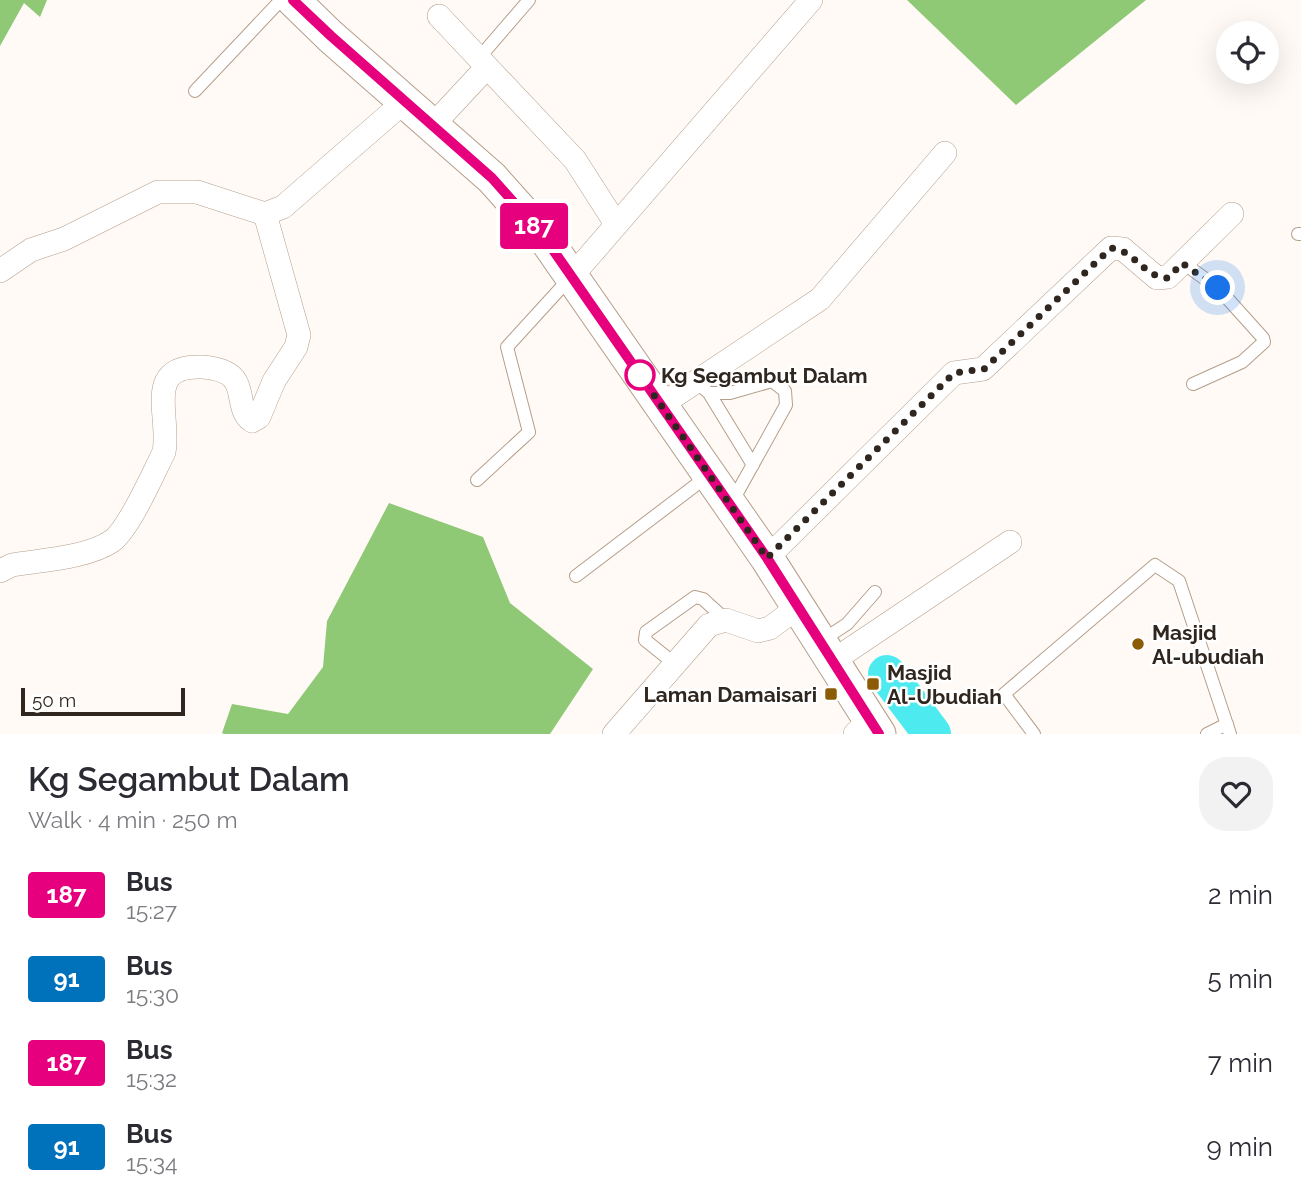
<!DOCTYPE html>
<html lang="en">
<head>
<meta charset="utf-8">
<style>
	body { margin:0; font-family:Raleway,sans-serif; background:#f2f2f3; color:#2b2b33; height:100vh; display:flex; flex-direction:column; font-size:26px; white-space:nowrap }
	* { box-sizing:border-box; margin:0 }
	p { font-size:23px; color:#7c7c81 }
	.icon { flex:none; width:38px; height:38px; fill:none; stroke:currentColor; stroke-width:2; stroke-linecap:round; stroke-linejoin:round }
	.map { position:relative; height:734px; overflow:hidden }
	.side { display:flex; flex-direction:column; background:#fff; flex:1 }
	.side>* { flex:none }
	.badge { padding:0 14px; border-radius:5px; font-size:24px; line-height:46px }
	.tools { position:absolute; left:1216px; top:21px; display:grid; gap:14px }
	.tools a { display:grid; place-items:center; width:63px; height:63px; border-radius:50%; background:#fff; box-shadow:0 7px 28px #0002; font-size:35px }
	.scale { position:absolute; left:21px; bottom:18px; width:164px; box-sizing:border-box; padding-left:7px; border:4px solid #2f271f; border-top:0; font-size:19px; line-height:24px; white-space:nowrap; color:#2f271f; -webkit-text-stroke:5px #fff; paint-order:stroke }
	.you { position:absolute; width:35px; height:35px; margin:-18px; border:5px solid #fff; border-radius:50%; background:#1a73e8; box-shadow:0 0 0 10px #1a73e833 }
	.map>.badge { position:absolute; translate:-50% -50%; box-shadow:0 0 0 4px #fff }
	.round { display:grid; place-items:center; flex:none; width:74px; height:74px; border-radius:28px; background:#f2f2f3 }
	.head { display:flex; align-items:center; justify-content:space-between; height:119px; padding:0 28px }
	h1 { font-size:33px; font-weight:600; line-height:52px }
	ul { padding:0; list-style:none }
	li { display:flex; align-items:center; gap:21px; height:84px; padding:0 28px }
	li div { flex:1 }
	li b { display:block; font-size:26px }
	li em { font-style:normal }
	li .badge { min-width:77px; font-weight:700; text-align:center }
	.map>svg:first-child { display:block }
</style>
</head>
<body>
<div class="map">
<svg width="1301" height="734" viewBox="0 0 1301 734">
	<rect width="100%" height="100%" fill="#fffaf6"/>
	<path fill="#8fc976" d="M0,0H47L40,17L24,3L0,46Z
		M907,0H1146L1016,105Z
		M389,503L483,537L510,603L593,669L550,734H224L222,733L232,704L288,714L323,667L327,621Z"/>
	<g fill="none" stroke-linecap="round" stroke-linejoin="round">
		<path stroke="#4debf0" stroke-width="38" d="M887,674L932,734"/>
		<defs>
			<path id="lane" d="M479,58L529,0
				M195,91L281,0
				M1298,234H1301
				M1183,263L1218,288L1263,338L1264,342L1242,362L1193,384
				M696,382L709,393H730L772,381L785,391L786,405L732,502
				M709,393L753,465
				M477,480L529,432L507,347L569,279
				M576,576L709,475
				M821,641L847,624L875,592
				M675,664L645,640L646,632L695,597L703,599L726,620
				M1034,734L1004,694L1155,565L1179,581L1230,734
				M1207,734L1227,724"/>
			<path id="street" d="M439,16L575,160L616,224
				M433,125L487,67
				M0,271L31,250L64,239L158,192H197L265,214L283,207L405,101
				M572,276L811,0
				M661,405L820,299L945,153
				M767,558L954,373L983,369L1111,248L1123,249L1157,278L1168,277L1232,214
				M0,571L12,565C41,560 87,558 112,541C129,529 154,472 164,452C171,416 142,364 203,367C214,368 230,371 236,382C243,395 239,412 252,421L259,417L274,381L296,347L299,335L265,214
				M834,660L1010,542
				M614,734L709,625L726,620L758,631L770,628L798,607
				M855,734L870,719"/>
			<path id="secondary" d="M293,0L330,36L492,178L542,234L767,558L879,734"/>
		</defs>
		<use href="#lane" stroke="#b49e8a" stroke-width="14"/>
		<use href="#street" stroke="#b49e8a" stroke-width="24"/>
		<use href="#secondary" stroke="#b49e8a" stroke-width="35"/>
		<use href="#lane" stroke="#fff" stroke-width="12"/>
		<use href="#street" stroke="#fff" stroke-width="23"/>
		<use href="#secondary" stroke="#fff" stroke-width="33"/>
	</g>
	<g fill="none" stroke-linecap="round" stroke-linejoin="round">
		<defs>
			<path id="line" d="M293,0L331,36L492,178L542,234L767,558L879,734"/>
		</defs>
		<use href="#line" stroke="#fff" stroke-width="16"/>
		<use href="#line" stroke="#e6007e" stroke-width="10"/>
		<path stroke="#2f271f" stroke-width="7" stroke-dasharray="0 12.6" d="M640,375L767,558L954,373L984,369L1111,248C1136,251 1144,278 1168,278L1182,263L1218,288"/>
	</g>
	<circle fill="#fff" stroke="#e6007e" stroke-width="3.5" cx="640" cy="375" r="14"/>
	<g fill="#8c5b05" stroke="#fff" stroke-width="2.5">
		<circle cx="1138" cy="644" r="7"/>
		<rect x="866" y="677" width="14" height="14" rx="3.5"/>
		<rect x="824" y="687" width="14" height="14" rx="3.5"/>
	</g>
	<g text-anchor="middle" dominant-baseline="central" stroke-width="5" stroke-linejoin="round" paint-order="stroke">
		<g font-size="21" font-weight="bold" fill="#2f271f" stroke="#fff" text-anchor="start">
			<text x="661" y="375">Kg Segambut Dalam</text>
		</g>
		<g font-size="21" font-weight="bold" fill="#2f271f" stroke="#fff" text-anchor="start">
			<text x="1152" y="632">Masjid<tspan x="1152" dy="24">Al-ubudiah</tspan></text>
			<text x="887" y="672">Masjid<tspan x="887" dy="24">Al-Ubudiah</tspan></text>
			<text x="817" y="694" text-anchor="end">Laman Damaisari</text>
		</g>
	</g>
</svg>
<div class="tools">
<a><svg class="icon" aria-label="locate" viewBox="0 0 24 24"><circle cx="12" cy="12" r="6"/><path d="M12 2v4M12 18v4M2 12h4M18 12h4"/></svg></a>
</div>
<div class="scale">50 m</div>
<div class="you" style="left:1218px;top:288px"></div>
<b class="badge" style="left:534px;top:226px;background:#e6007e;color:#fff">187</b>
</div>
<section class="side">
<div class="head"><div><h1>Kg Segambut Dalam</h1><p>Walk · 4 min · 250 m</p></div><a class="round"><svg class="icon" aria-label="heart" viewBox="0 0 24 24"><path d="M12 20l-8-8c-3-5 5-10 8-4 3-6 11-1 8 4z"/></svg></a></div>
<ul>
<li><span class="badge" style="background:#e6007e;color:#fff">187</span><div><b>Bus</b><p>15:27</p></div><em>2 min</em></li>
<li><span class="badge" style="background:#0072bc;color:#fff">91</span><div><b>Bus</b><p>15:30</p></div><em>5 min</em></li>
<li><span class="badge" style="background:#e6007e;color:#fff">187</span><div><b>Bus</b><p>15:32</p></div><em>7 min</em></li>
<li><span class="badge" style="background:#0072bc;color:#fff">91</span><div><b>Bus</b><p>15:34</p></div><em>9 min</em></li>
</ul>
</section>
</body>
</html>
